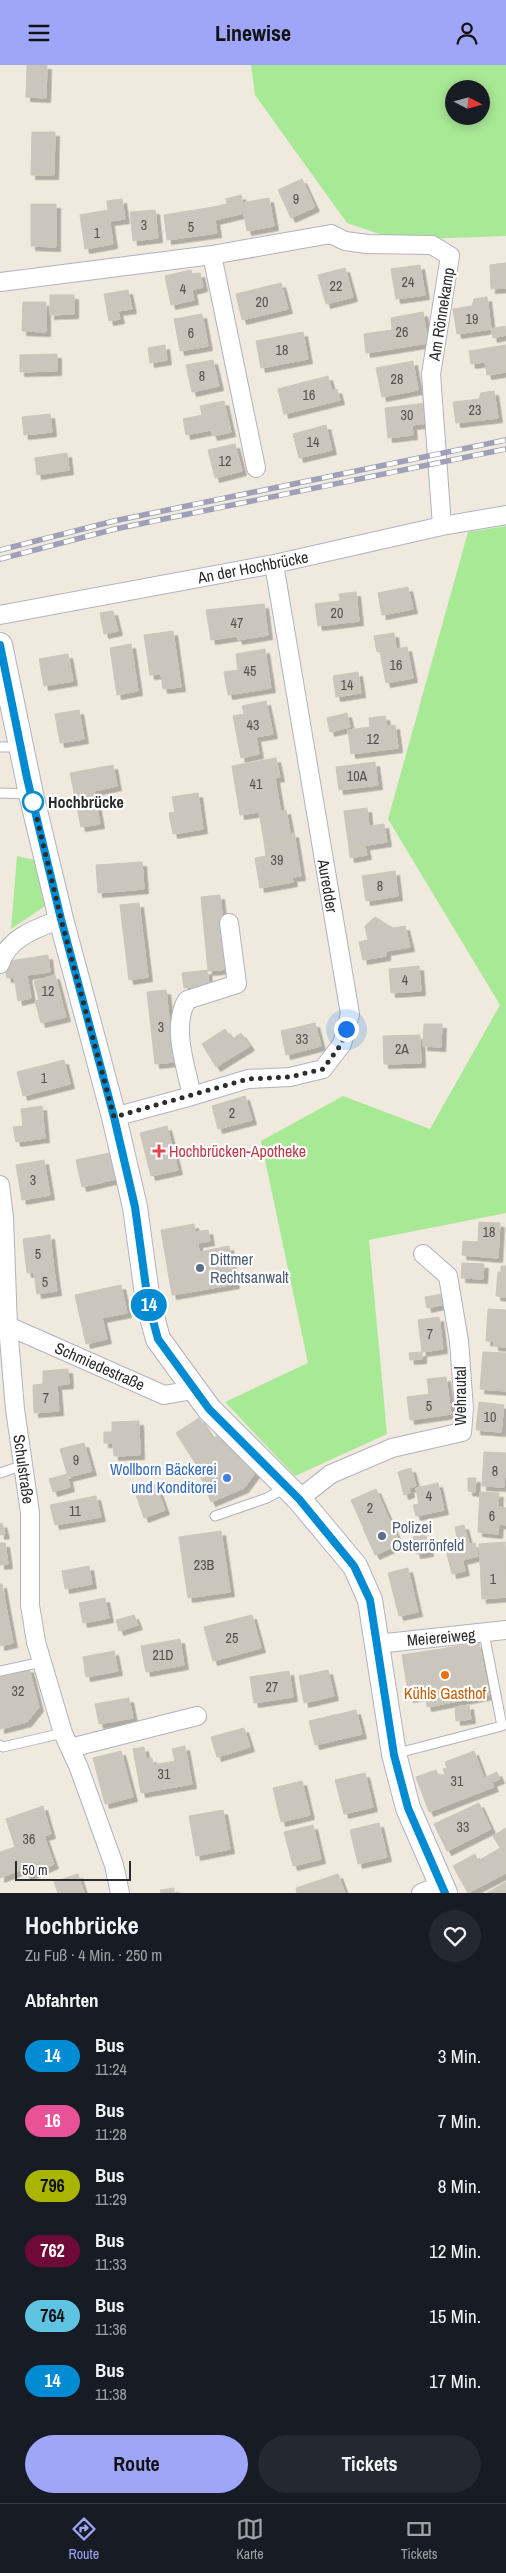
<!DOCTYPE html>
<html lang="de">
<head>
<meta charset="utf-8">
<style>
	body { margin:0; font-family:"Archivo Narrow",sans-serif; background:#242831; color:#f1f3f6; height:100vh; display:flex; flex-direction:column; font-size:19px; white-space:nowrap }
	* { box-sizing:border-box; margin:0 }
	p { font-size:16px; color:#9ea1a6 }
	.icon { flex:none; width:28px; height:28px; fill:none; stroke:currentColor; stroke-width:2; stroke-linecap:round; stroke-linejoin:round }
	.map { position:relative; height:1828px; overflow:hidden }
	.drawer { display:flex; flex-direction:column; background:#171b24; flex:1 }
	.drawer>* { flex:none }
	.badge { padding:0 10px; border-radius:16px; font-size:18px; line-height:32px }
	.needle { width:32px; rotate:96deg }
	.tools { position:absolute; left:445px; top:15px; display:grid; gap:10px }
	.tools a { display:grid; place-items:center; width:45px; height:45px; border-radius:50%; background:#171b24; box-shadow:0 2px 12px #0003; font-size:25px }
	.scale { position:absolute; left:15px; bottom:12px; width:116px; box-sizing:border-box; padding-left:5px; border:2px solid #2c2c2c; border-top:0; font-size:14px; line-height:18px; white-space:nowrap; color:#2c2c2c; -webkit-text-stroke:4px #fff; paint-order:stroke }
	.you { position:absolute; width:25px; height:25px; margin:-12px; border:4px solid #fff; border-radius:50%; background:#1a73e8; box-shadow:0 0 0 8px #1a73e833 }
	.map>.badge { position:absolute; translate:-50% -50%; box-shadow:0 0 0 2px #fff }
	h2 { padding:0 25px; font-size:19px; line-height:45px }
	.round { display:grid; place-items:center; flex:none; width:52px; height:52px; border-radius:26px; background:#242831 }
	.head { display:flex; align-items:center; justify-content:space-between; height:85px; padding:0 25px }
	h1 { font-size:24px; font-weight:700; line-height:38px }
	.primary-button { display:flex; gap:10px; margin-top:auto; padding:10px 25px }
	.primary-button a { flex:1; height:58px; border-radius:30px; background:#9fa6fa; color:#111; font-size:20px; font-weight:700; line-height:58px; text-align:center }
	.primary-button a+a { background:#242831; color:#f1f3f6 }
	ul { padding:0; list-style:none }
	li { display:flex; align-items:center; gap:15px; height:65px; padding:0 25px }
	li div { flex:1 }
	li b { display:block; font-size:19px }
	li em { font-style:normal }
	li .badge { min-width:55px; font-weight:700; text-align:center }
	header { display:flex; justify-content:space-between; align-items:center; height:65px; padding:0 25px; background:#9fa6fa; color:#111; font-size:22px; font-weight:700 }
	.dock { display:flex; justify-content:space-around; align-items:center; height:70px; border-top:1px solid #363941; background:#171b24; font-size:14px; color:#9ea1a6 }
	.dock a { display:grid; justify-items:center; gap:2px }
	.dock .selected { color:#9fa6fa }
	.map>svg:first-child { display:block }
</style>
</head>
<body>
<header><svg class="icon" aria-label="menu" viewBox="0 0 24 24"><path d="M4 6h16M4 12h16M4 18h16"/></svg>Linewise<svg class="icon" aria-label="person" viewBox="0 0 24 24"><circle cx="12" cy="8" r="4"/><path d="M4 21q1-7 8-7t8 7"/></svg></header>
<div class="map">
<svg width="506" height="1828" viewBox="0 0 506 1828">
	<defs>
		<filter id="shadow"><feDropShadow dx="4.5" dy="4.5" stdDeviation="0" flood-color="#0004"/></filter>
	</defs>
	<rect width="100%" height="100%" fill="#efe9de"/>
	<path fill="#a8e996" fill-rule="evenodd" d="M251,0H506V171L397,175L347,158L255,30ZM454,24H481V51H454Z
		M506,461V1148L369,1175L387,1369L295,1411L225,1337L308,1298L261,1076L343,1031L430,1064L500,940L388,754L468,467Z
		M17,791L43,797L51,837L11,864Z"/>
	<path fill="#cac6bd" stroke="#cbc6b7" filter="url(#shadow)" d="M27,0H47L46,33L26,32Z
		M32,67H55L54,110H31Z
		M302,114L315,142L291,153L278,125Z
		M241,130L244,148L215,155L213,142L227,139L226,134Z
		M269,133L274,161L247,166L242,138Z
		M122,134L125,154L109,156L107,136Z
		M31,139H56V182L31,181Z
		M213,142L217,168L167,175L164,150Z
		M108,145L113,179L85,184L80,150Z
		M155,145L158,173L133,176L130,147Z
		M506,198V223L491,224L490,200Z
		M420,200L425,230L396,234L391,204Z
		M345,203L353,232L326,239L318,210Z
		M191,205L192,209L200,208L203,222L192,225L194,235L171,240L165,211Z
		M281,218L288,244L242,255L236,229Z
		M128,225L132,244L118,246L120,254L109,256L104,229Z
		M50,230H74V249L50,250Z
		M487,232L491,264L457,269L453,244L472,241L474,234Z
		M23,237H46V267L22,266Z
		M423,247L428,278L366,288L364,269L392,265L391,253Z
		M202,249L208,281L180,286L174,254Z
		M505,261L506,270L493,273L491,264Z
		M303,267L308,294L261,303L256,276Z
		M165,280L167,295L150,298L148,283Z
		M506,280V307L487,310L485,297L471,299L469,286Z
		M57,289V306L20,307V290Z
		M213,295L219,321L192,327L186,300Z
		M413,296L418,325L382,332L376,303Z
		M328,311L332,326L337,324L340,335L284,349L278,324Z
		M494,326L498,353L456,358L453,337L479,334L481,328Z
		M224,336L231,367L213,371L211,365L186,370L183,354L202,350L200,341Z
		M426,338L428,358L412,360L413,370L388,373L385,343Z
		M50,349L52,367L24,370L22,352Z
		M326,360L332,385L299,393L293,369Z
		M235,379L242,406L215,413L208,385Z
		M67,388L69,405L37,410L35,393Z
		M408,522L413,544L382,550L378,528Z
		M356,527L359,556L318,561L315,539L340,536L339,529Z
		M264,539L268,570L238,575L237,571L211,575L206,545Z
		M113,546L118,566L104,569L100,548Z
		M173,566L181,622L163,624L161,609L150,610L144,570Z
		M394,568L396,584L377,587L374,571Z
		M131,579L138,626L117,630L110,583Z
		M407,582L413,613L386,618L380,587Z
		M265,584L271,623L228,630L224,607L238,605L236,589Z
		M68,589L73,616L44,621L39,594Z
		M358,607L361,628L336,632L333,611Z
		M266,636L273,669L256,672L259,689L241,693L233,651L244,649L242,641Z
		M79,645L84,674L60,678L55,649Z
		M347,648L350,662L330,667L327,653Z
		M385,651L387,661L395,660L398,683L351,689L348,665L370,662L369,653Z
		M276,693L280,712L275,713L281,749L260,753L259,747L240,750L232,701Z
		M375,697L378,720L339,725L336,702Z
		M113,700L117,721L94,726L100,759L81,762L70,708Z
		M198,728L203,764L173,769L169,748L175,747L172,732Z
		M367,743L369,761L384,759L387,777L349,783L344,746Z
		M286,745L291,772L264,776L260,753L281,749V746Z
		M294,768L301,811L292,812L293,817L260,823L255,793L266,791L264,776L291,772L290,769Z
		M365,781L367,790L350,793L349,783Z
		M142,797L144,824L98,828L96,800Z
		M395,806L398,831L366,836L362,811Z
		M220,830L228,904L208,906L201,832Z
		M139,838L148,912L129,915L120,840Z
		M375,852L393,863L405,861L410,882L386,886V891L363,895L359,877L368,875L365,861Z
		M48,890L50,907L27,910L31,933L18,936L14,912L7,913L4,897Z
		M419,901L421,926L391,928L389,904Z
		M207,905L209,920L184,923L182,908Z
		M55,910L66,952L41,958L35,936L39,935L34,916Z
		M166,925L174,997L155,999L147,927Z
		M315,958L321,981L286,990L281,966Z
		M424,959H442L441,982L423,981Z
		M225,964L232,974L241,968L250,981L216,1002L202,979Z
		M420,970L421,998L384,999L383,971Z
		M64,995L70,1019L23,1031L17,1007Z
		M245,1031L252,1055L218,1064L212,1041Z
		M42,1041L45,1073L16,1077L13,1062L23,1061L21,1044Z
		M167,1061L178,1105L151,1111L140,1068Z
		M110,1088L116,1114L82,1122L76,1095Z
		M44,1095L50,1130L22,1135L16,1100Z
		M479,1157L500,1158L498,1193L462,1190L463,1176L478,1177Z
		M194,1159L195,1167L208,1165L210,1176L198,1178L199,1187L229,1181L235,1219L172,1230L161,1165Z
		M50,1170L54,1205L27,1208L23,1174Z
		M462,1198L484,1199L483,1214L461,1213Z
		M501,1201H506V1207H501Z
		M54,1205L57,1226L37,1229L34,1208Z
		M498,1207H506V1232L496,1231Z
		M121,1220L127,1248L102,1253L107,1274L86,1279L75,1230Z
		M443,1229L445,1239L427,1243L425,1232Z
		M488,1244L506,1245V1277L486,1276Z
		M439,1252L443,1284L422,1287L418,1255Z
		M494,1276L506,1277V1282L494,1281Z
		M422,1287V1294L410,1295L409,1288Z
		M483,1287L506,1288V1326L480,1324Z
		M68,1304L69,1319L57,1320L59,1346L34,1348L33,1320L43,1319V1306Z
		M446,1312L451,1349L410,1355L407,1332L429,1329L427,1314Z
		M479,1337L504,1340L501,1367L476,1365Z
		M199,1353L213,1374L218,1370L224,1380L195,1398L176,1368Z
		M139,1356L140,1390L114,1391L113,1378H104V1367H112V1357Z
		M227,1376L259,1403L244,1423L211,1437L195,1398Z
		M84,1378L92,1406L68,1412L60,1384Z
		M484,1387L506,1388L504,1422L482,1421Z
		M411,1403L416,1421L409,1423L410,1428L404,1430L398,1407Z
		M67,1409L70,1422L53,1427L49,1414Z
		M468,1413H476L475,1427L468,1426Z
		M438,1418L444,1445L416,1451L413,1440L419,1439L416,1423Z
		M156,1420L165,1445L144,1453L135,1427Z
		M376,1424L388,1452L363,1462L351,1435Z
		M480,1427L499,1428L498,1442L506,1443V1460L499,1459L498,1469L478,1467Z
		M96,1431L101,1452L55,1460L50,1440Z
		M388,1452L400,1479L375,1490L363,1463Z
		M2,1458L5,1469L0,1470V1459Z
		M464,1460L469,1479L459,1482L455,1462Z
		M221,1466L230,1527L188,1533L179,1472Z
		M426,1470L429,1487L416,1489L413,1472Z
		M505,1477L506,1532L482,1534L479,1479Z
		M0,1478H5L8,1499L0,1500Z
		M475,1478L478,1491L463,1495L459,1482Z
		M459,1482L465,1506L452,1509L446,1485Z
		M89,1501L92,1519L65,1524L62,1506Z
		M408,1503L418,1547L399,1551L388,1508Z
		M0,1519H2L7,1547L0,1548Z
		M105,1533L109,1553L83,1558L79,1538Z
		M7,1547L13,1578L0,1581V1548Z
		M134,1550L138,1560L119,1566L116,1555Z
		M252,1550L261,1583L213,1596L204,1562Z
		M180,1574L184,1600L146,1607L141,1581Z
		M479,1578L489,1630L427,1642L425,1630L409,1633L402,1590Z
		M114,1586L118,1606L86,1612L83,1592Z
		M29,1603L39,1642L27,1657L0,1664V1610Z
		M328,1605L334,1631L304,1638L299,1611Z
		M289,1606L293,1632L254,1638L250,1612Z
		M129,1633L133,1653L99,1659L95,1639Z
		M469,1640L471,1654L456,1656L455,1642Z
		M356,1645L362,1669L315,1680L309,1656Z
		M244,1663L250,1682L217,1692L211,1672Z
		M185,1681L192,1719L141,1728L133,1684L144,1682L146,1694L152,1693L153,1700L175,1696L172,1684Z
		M121,1686L133,1732L105,1739L93,1693Z
		M474,1686L484,1713L497,1707L500,1714L492,1717L494,1722L429,1747L416,1712L436,1705L439,1711L445,1709L443,1704L447,1703L445,1697Z
		M365,1708L373,1742L344,1749L335,1715Z
		M302,1716L310,1750L281,1757L273,1723Z
		M479,1738L491,1764L447,1786L434,1759Z
		M43,1741L51,1769L44,1771L54,1799L27,1811L23,1804L0,1813V1787L15,1782L6,1754Z
		M223,1745L230,1784L196,1791L189,1751Z
		M379,1758L387,1792L358,1799L350,1765Z
		M313,1760L321,1794L293,1801L284,1767Z
		M506,1763V1808L468,1828L453,1801L475,1789L478,1796L500,1783L493,1771Z
		M78,1809L84,1828H58L54,1817Z
		M338,1809L345,1828H297L296,1823Z
		M506,1817V1828H487Z
		M174,1823V1828H161L160,1825Z"/>
	<g fill="none" stroke-linecap="round" stroke-linejoin="round">
		<defs>
			<path id="service" d="M0,682H20
				M0,728L30,729
				M0,1408L24,1400
				M215,1451L267,1433L287,1422
				M0,1606L42,1597
				M0,1680L3,1682L63,1668
				M394,1689L502,1661L484,1568"/>
			<path id="minor" d="M212,190L256,403
				M0,217L212,190L331,169L345,176L367,179L432,180L450,191L431,309L442,461
				M0,550L274,499L442,461L506,450
				M0,899C8,872 38,863 61,854
				M192,1031L248,1014L290,1012L323,1004L342,979L350,949L274,499
				M114,1052L192,1031C186,1001 171,962 187,935L237,919L229,858
				M0,1120L4,1152L8,1261L15,1344L30,1448V1540L36,1577L63,1668L79,1703L114,1800L120,1828
				M8,1261L164,1330L193,1325
				M299,1434L331,1409L392,1383L462,1367L464,1344L459,1276L448,1211L423,1189
				M377,1579L506,1565
				M70,1683L197,1651
				M421,1828L441,1820"/>
			<path id="secondary" d="M0,580L31,729L61,854L114,1052L135,1142L148,1237L158,1274L209,1344L299,1434L355,1501L370,1535L394,1689L408,1743L445,1828"/>
		</defs>
		<use href="#service" stroke="#b2b2c1" stroke-width="11"/>
		<use href="#minor" stroke="#b2b2c1" stroke-width="20"/>
		<use href="#secondary" stroke="#b2b2c1" stroke-width="26"/>
		<use href="#service" stroke="#fff" stroke-width="9"/>
		<use href="#minor" stroke="#fff" stroke-width="18"/>
		<use href="#secondary" stroke="#fff" stroke-width="24"/>
		<defs>
			<path id="rail" d="M0,485L114,456L506,375
				M0,494L115,464L506,384"/>
		</defs>
		<use href="#rail" stroke="#9fa0b8" stroke-width="5.5"/>
		<use href="#rail" stroke="#fff" stroke-width="4" stroke-dasharray="11" stroke-linecap="butt"/>
	</g>
	<g fill="none" stroke-linecap="round" stroke-linejoin="round">
		<defs>
			<path id="line" d="M0,580L27,713L61,854L114,1052L135,1142L148,1237L158,1274L209,1344L299,1434L354,1501L370,1535L394,1690L408,1743L445,1828"/>
		</defs>
		<use href="#line" stroke="#fff" stroke-width="11"/>
		<use href="#line" stroke="#008bd2" stroke-width="8"/>
		<path stroke="#2c2c2c" stroke-width="5" stroke-dasharray="0 9" d="M33,737L61,854L114,1052L248,1014L290,1012L323,1004L342,978L346,964"/>
	</g>
	<circle fill="#fff" stroke="#008bd2" stroke-width="2.5" cx="33" cy="737" r="10"/>
	<path fill="#e0444e" stroke="#fff" stroke-width="2" d="M156.5 1078.5h5v5h5v5h-5v5h-5v-5h-5v-5h5z"/>
	<g fill="#5c6f8a" stroke="#fff" stroke-width="2">
		<circle cx="200" cy="1203" r="5"/>
		<circle cx="382" cy="1471" r="5"/>
	</g>
	<circle fill="#3f7fe0" stroke="#fff" stroke-width="2" cx="227" cy="1413" r="5"/>
	<circle fill="#e8710a" stroke="#fff" stroke-width="2" cx="445" cy="1610" r="5"/>
	<g text-anchor="middle" dominant-baseline="central" stroke-width="4.5" stroke-linejoin="round" paint-order="stroke">
		<g font-size="14" fill="#545250">
			<text x="296" y="134">9</text>
			<text x="144" y="160">3</text>
			<text x="191" y="162">5</text>
			<text x="97" y="168">1</text>
			<text x="408" y="217">24</text>
			<text x="336" y="221">22</text>
			<text x="183" y="224">4</text>
			<text x="262" y="237">20</text>
			<text x="472" y="254">19</text>
			<text x="402" y="267">26</text>
			<text x="191" y="268">6</text>
			<text x="282" y="285">18</text>
			<text x="202" y="311">8</text>
			<text x="397" y="314">28</text>
			<text x="309" y="330">16</text>
			<text x="475" y="345">23</text>
			<text x="407" y="350">30</text>
			<text x="313" y="377">14</text>
			<text x="225" y="396">12</text>
			<text x="337" y="548">20</text>
			<text x="237" y="558">47</text>
			<text x="396" y="600">16</text>
			<text x="250" y="606">45</text>
			<text x="347" y="620">14</text>
			<text x="253" y="660">43</text>
			<text x="373" y="674">12</text>
			<text x="357" y="711">10A</text>
			<text x="256" y="719">41</text>
			<text x="277" y="795">39</text>
			<text x="380" y="821">8</text>
			<text x="405" y="915">4</text>
			<text x="48" y="926">12</text>
			<text x="161" y="962">3</text>
			<text x="302" y="974">33</text>
			<text x="402" y="984">2A</text>
			<text x="44" y="1013">1</text>
			<text x="232" y="1048">2</text>
			<text x="33" y="1115">3</text>
			<text x="489" y="1167">18</text>
			<text x="38" y="1189">5</text>
			<text x="45" y="1217">5</text>
			<text x="430" y="1269">7</text>
			<text x="46" y="1333">7</text>
			<text x="429" y="1341">5</text>
			<text x="490" y="1352">10</text>
			<text x="76" y="1395">9</text>
			<text x="495" y="1406">8</text>
			<text x="429" y="1431">4</text>
			<text x="370" y="1443">2</text>
			<text x="75" y="1446">11</text>
			<text x="492" y="1451">6</text>
			<text x="204" y="1500">23B</text>
			<text x="493" y="1514">1</text>
			<text x="232" y="1573">25</text>
			<text x="163" y="1590">21D</text>
			<text x="272" y="1622">27</text>
			<text x="18" y="1626">32</text>
			<text x="164" y="1709">31</text>
			<text x="457" y="1716">31</text>
			<text x="463" y="1762">33</text>
			<text x="29" y="1774">36</text>
		</g>
		<g font-size="16" fill="#2c2c2c" stroke="#fff">
			<text transform="translate(441 249) rotate(-81)">Am Rönnekamp</text>
			<text transform="translate(253 502) rotate(-11)">An der Hochbrücke</text>
			<text transform="translate(328 821) rotate(80)">Auredder</text>
			<text transform="translate(100 1301) rotate(24)">Schmiedestraße</text>
			<text transform="translate(460 1331) rotate(-90)">Wehrautal</text>
			<text transform="translate(24 1404) rotate(82)">Schulstraße</text>
			<text transform="translate(441 1572) rotate(-5)">Meiereiweg</text>
		</g>
		<g font-size="16" font-weight="bold" fill="#2c2c2c" stroke="#fff" text-anchor="start">
			<text x="48" y="737">Hochbrücke</text>
		</g>
		<g font-size="16" fill="#be3a42" stroke="#fff" text-anchor="start">
			<text x="169" y="1086">Hochbrücken-Apotheke</text>
		</g>
		<g font-size="16" fill="#4e5e75" stroke="#fff" text-anchor="start">
			<text x="210" y="1194">Dittmer<tspan x="210" dy="18">Rechtsanwalt</tspan></text>
			<text x="392" y="1462">Polizei<tspan x="392" dy="18">Osterrönfeld</tspan></text>
		</g>
		<g font-size="16" fill="#366cbe" stroke="#fff" text-anchor="end">
			<text x="217" y="1404">Wollborn Bäckerei<tspan x="217" dy="18">und Konditorei</tspan></text>
		</g>
		<g font-size="16" fill="#c56008" stroke="#fff">
			<text x="445" y="1628">Kühls Gasthof</text>
		</g>
	</g>
</svg>
<div class="tools">
<a><svg class="needle" viewBox="-14 -14 28 28"><path d="M0-13l5 13h-10z" fill="#e53935"/><path d="M0 13l5-13h-10z" fill="#9ea1a6"/></svg></a>
</div>
<div class="scale">50 m</div>
<div class="you" style="left:346px;top:964px"></div>
<b class="badge" style="left:149px;top:1240px;background:#008bd2;color:#fff">14</b>
</div>
<section class="drawer">
<div class="head"><div><h1>Hochbrücke</h1><p>Zu Fuß · 4 Min. · 250 m</p></div><a class="round"><svg class="icon" aria-label="heart" viewBox="0 0 24 24"><path d="M12 20l-8-8c-3-5 5-10 8-4 3-6 11-1 8 4z"/></svg></a></div>
<h2>Abfahrten</h2>
<ul>
<li><span class="badge" style="background:#008bd2;color:#fff">14</span><div><b>Bus</b><p>11:24</p></div><em>3 Min.</em></li>
<li><span class="badge" style="background:#ea5297;color:#fff">16</span><div><b>Bus</b><p>11:28</p></div><em>7 Min.</em></li>
<li><span class="badge" style="background:#aab500;color:#111">796</span><div><b>Bus</b><p>11:29</p></div><em>8 Min.</em></li>
<li><span class="badge" style="background:#6f0938;color:#fff">762</span><div><b>Bus</b><p>11:33</p></div><em>12 Min.</em></li>
<li><span class="badge" style="background:#5fc4e1;color:#111">764</span><div><b>Bus</b><p>11:36</p></div><em>15 Min.</em></li>
<li><span class="badge" style="background:#008bd2;color:#fff">14</span><div><b>Bus</b><p>11:38</p></div><em>17 Min.</em></li>
</ul>
<div class="primary-button"><a>Route</a><a>Tickets</a></div>
</section>
<nav class="dock">
<a class="selected"><svg class="icon" aria-label="directions" viewBox="0 0 24 24"><path d="M12 3l9 9-9 9-9-9zM9 14v-3h6M13 9l2 2-2 2"/></svg>Route</a>
<a><svg class="icon" aria-label="map" viewBox="0 0 24 24"><path d="M3 6l6-2 6 2 6-2v14l-6 2-6-2-6 2zM9 4v14M15 6v14"/></svg>Karte</a>
<a><svg class="icon" aria-label="tickets" viewBox="0 0 24 24"><path d="M3 7h18v10H3zM15 7v10"/></svg>Tickets</a>
</nav>
</body>
</html>
